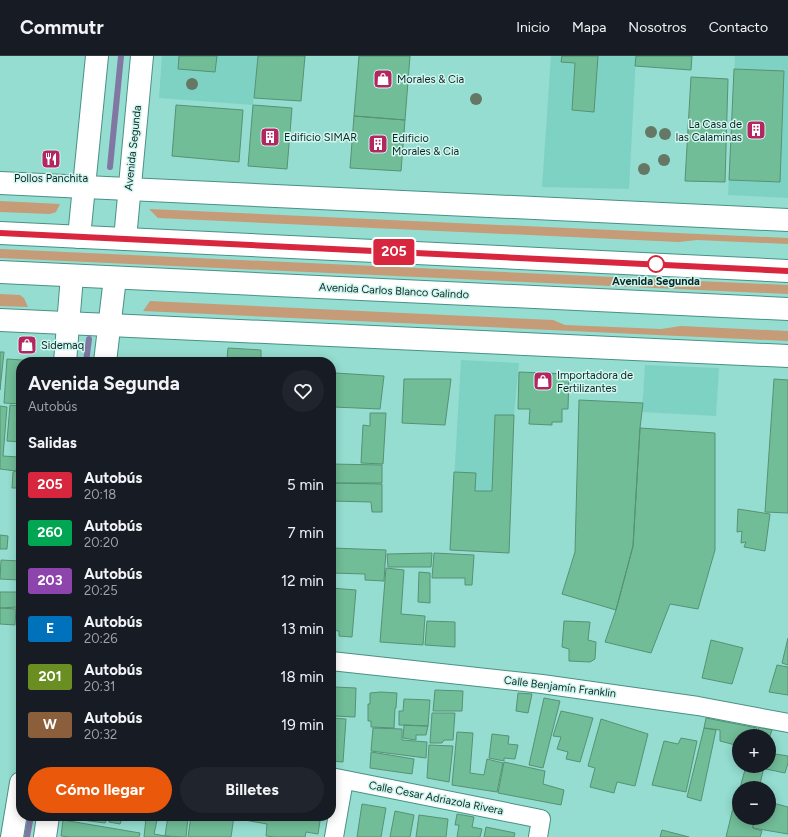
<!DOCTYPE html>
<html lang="es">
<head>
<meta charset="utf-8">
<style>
	body { margin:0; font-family:Figtree,sans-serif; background:#20242c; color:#f1f3f6; height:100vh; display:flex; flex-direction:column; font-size:15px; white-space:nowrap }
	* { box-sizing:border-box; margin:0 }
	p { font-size:13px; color:#9ea1a6 }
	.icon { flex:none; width:22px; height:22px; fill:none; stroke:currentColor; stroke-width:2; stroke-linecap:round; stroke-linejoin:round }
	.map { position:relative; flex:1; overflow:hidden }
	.drawer { position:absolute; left:16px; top:301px; width:320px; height:464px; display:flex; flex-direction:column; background:#171b24; border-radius:16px; box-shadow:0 2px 10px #0003 }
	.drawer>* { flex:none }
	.badge { padding:0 8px; border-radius:3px; font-size:14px; line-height:26px }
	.tools { position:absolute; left:732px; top:673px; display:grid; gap:8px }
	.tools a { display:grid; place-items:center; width:44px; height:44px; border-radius:50%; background:#171b24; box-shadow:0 2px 10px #0003; font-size:20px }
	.map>.badge { position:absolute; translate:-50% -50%; box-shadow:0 0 0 2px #fff }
	h2 { padding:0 12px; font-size:15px; line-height:36px }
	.round { display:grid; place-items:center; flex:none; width:42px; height:42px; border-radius:21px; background:#20242c }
	.overview { display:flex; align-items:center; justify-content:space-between; height:68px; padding:0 12px }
	h1 { font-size:19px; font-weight:700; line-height:30px }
	.action { display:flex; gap:8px; margin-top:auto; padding:8px 12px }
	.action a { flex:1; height:46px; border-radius:24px; background:#ea580c; color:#fff; font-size:16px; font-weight:700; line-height:46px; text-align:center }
	.action a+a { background:#20242c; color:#f1f3f6 }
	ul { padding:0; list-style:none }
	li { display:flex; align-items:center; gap:12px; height:48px; padding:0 12px }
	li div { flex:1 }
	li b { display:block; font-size:15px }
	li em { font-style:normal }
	li .badge { min-width:44px; font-weight:700; text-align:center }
	header { display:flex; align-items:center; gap:24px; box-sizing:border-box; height:56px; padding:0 20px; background:#171b24; border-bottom:1px solid #363941 }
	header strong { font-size:19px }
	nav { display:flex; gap:22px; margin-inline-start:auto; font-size:14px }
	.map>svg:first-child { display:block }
</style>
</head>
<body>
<header>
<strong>Commutr</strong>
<nav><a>Inicio</a><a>Mapa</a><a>Nosotros</a><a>Contacto</a></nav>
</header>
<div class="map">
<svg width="788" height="781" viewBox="0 0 788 781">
	<rect width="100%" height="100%" fill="#94ddd0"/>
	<path fill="#7ed2c4" d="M162,0H258L253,49L159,42Z
		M551,0H636L629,133L542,131Z
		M735,0H788V142L728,139Z
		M461,304L519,307L514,359L509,497L450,494Z
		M645,309L719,312L716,360L642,356Z"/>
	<path fill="#c69b77" d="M0,145L60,148L56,156L50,158L0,156Z
		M149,153L788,182V188L697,184L679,186L158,162Z
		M0,193L788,229V238L0,202Z
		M0,238L20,239L24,242L28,251L0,250Z
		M150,245L553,264L565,269L661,273L681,270L788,275V285L143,255Z"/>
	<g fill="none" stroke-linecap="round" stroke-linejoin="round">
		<path stroke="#8077a2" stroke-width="6" d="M110,111L121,0
			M86,306L89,283
			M27,781L31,760"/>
	</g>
	<path fill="#71bd98" stroke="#579175" d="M179,0H217L215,16L178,13Z
		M258,0H305L301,45L254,42Z
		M359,0H410L405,64L354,60Z
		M562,0H598L594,56L572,54L575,7L561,6Z
		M636,0H692L691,14L635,10Z
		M734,13L784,15L780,126L729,124Z
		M691,21L728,23L725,126L685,125Z
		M176,49L243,54L239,106L172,100Z
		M253,49L292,52L287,113L248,110Z
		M354,60L405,64L401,115L350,112Z
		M228,292L261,294V306H204V302L227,303Z
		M0,296H4L0,334Z
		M7,303L37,305L21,306V348L4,347Z
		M519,316L569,318L568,353H562V366H552V369L529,368L530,353H518Z
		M335,317L384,320L380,353L334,351Z
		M404,323H451L445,369L402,367Z
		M774,323L788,324V457L765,456Z
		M579,344L643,347L640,372L633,490L616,554L562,538L575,496Z
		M10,349L21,350V386L7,385Z
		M0,350L7,351L3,400L18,401L16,415L0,413Z
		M370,357H386L383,408L361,407L363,369L370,370Z
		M495,359H514L509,497L450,494L454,416L476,417L475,435H492Z
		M640,372L715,377V494L698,553L670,548L651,597L605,586L616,554L633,490Z
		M331,408L382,409V427H331Z
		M16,415L21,416V432H12L13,416Z
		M331,427L382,428V456H372L371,446L331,445Z
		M738,453L770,458L765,495L744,491L746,486L741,487L742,475L737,476Z
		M0,479L8,480L7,493H0Z
		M331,492L386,494L384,525L365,524V518L331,517Z
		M432,497L431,511H388L387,498Z
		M434,497L474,499L472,529H465V522H432Z
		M1,504L20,505V524L0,523Z
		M386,512L404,514L401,558L425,560L423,589L380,586Z
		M419,516L430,517V547L418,546Z
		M331,532L356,534L352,581L339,580V575L331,574Z
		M0,536H18V551L0,552Z
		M0,552L16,553L15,569L0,568Z
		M427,565L455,566V591L425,589Z
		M564,565L590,566L588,584L596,586L595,603L590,606L569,605V593L562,591Z
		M788,582V609L782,607Z
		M711,584L743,592L732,628L702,622Z
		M777,609L788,611V639L769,636Z
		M331,616H334L333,646L331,645Z
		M335,631L356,632L355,661L334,660Z
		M435,634L463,635L462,655H433Z
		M381,636L397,637L396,652H395L394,672L371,671V665H368V648H370V637Z
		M518,637L532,638L528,657L516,655Z
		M544,642L560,645L543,712L529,709Z
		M404,643L430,644L428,670L399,669V655H403Z
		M561,655L593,662L580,706L566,703L568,696L557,693L561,681L553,680Z
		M432,657H455L453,684H444L442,687H430Z
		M332,662L346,663L343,706L331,705Z
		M706,662L757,672L755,680H739V690L720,685V674L704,672Z
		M601,663L648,678L635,730L617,726L614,737L590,731L595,712L588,710Z
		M404,669L428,670L426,679H416V684L403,682Z
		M759,671L772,674L769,683V680H757Z
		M373,672L402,673V684L427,686L426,702L371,695Z
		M704,672L716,674L701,745L687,741Z
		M457,676L473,677L470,717L484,719L487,703L503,707L497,736L452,729Z
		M492,678L509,680L508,688L518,689L515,703L504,702V705L489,702Z
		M681,682L697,685L686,736L652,729L664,685L678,688Z
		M429,689L453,690L449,726L427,722Z
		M371,696L414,703L412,718L370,712Z
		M769,697L788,700V707L785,717L766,713L767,710H769Z
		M504,706L545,715L543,728L564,734L561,749L498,737Z
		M746,710L764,711L759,732H740Z
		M735,744L739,745V762H753V772L762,775L760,781H726Z
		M769,746L788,751V778L753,772V762H769Z
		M362,748L386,752L381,781H357Z
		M395,755L414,759L410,781H390Z
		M457,758L474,761L472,771L482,773L480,781H457L459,769H455Z
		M419,759L448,763L446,781H416Z
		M83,760H108L105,767L82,764Z
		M109,760H123L120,768L109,766Z
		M168,760L188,762L186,781L165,780Z
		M191,760L214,762L215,760H234L231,781H188Z
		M239,760H312V763L320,765L318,778L306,776L305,781H275L266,780L267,768L239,763Z
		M146,762L157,764L154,778L171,781H144Z
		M63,764L140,777L139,781H71L61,780Z
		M486,771L515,777L514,781H484Z
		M662,774L689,781H660Z"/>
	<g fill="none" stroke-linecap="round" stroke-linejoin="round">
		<defs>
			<path id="minor" d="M331,605L542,628L698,650L788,667
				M331,721L541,763L538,781
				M334,781L344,724"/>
			<path id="tertiary" d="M0,127L788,164
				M0,264L788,300"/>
			<path id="secondary" d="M79,181L97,0
				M125,183L142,0
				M65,306L72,220
				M105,306L115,222
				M12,781L21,727
				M45,781L48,760"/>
			<path id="trunk" d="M0,177L788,215
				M0,216L788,253"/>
		</defs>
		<use href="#minor" stroke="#499186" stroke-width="20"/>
		<use href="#tertiary" stroke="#499186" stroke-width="24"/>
		<use href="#secondary" stroke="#499186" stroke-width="24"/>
		<use href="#trunk" stroke="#499186" stroke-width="24"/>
		<use href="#minor" stroke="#fff" stroke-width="18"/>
		<use href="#tertiary" stroke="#fff" stroke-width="22"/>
		<use href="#secondary" stroke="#fff" stroke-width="22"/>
		<use href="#trunk" stroke="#fff" stroke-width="22"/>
	</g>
	<g fill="#657866">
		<circle cx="192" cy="28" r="6"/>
		<circle cx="476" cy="43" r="6"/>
		<circle cx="651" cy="76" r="6"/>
		<circle cx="665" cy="78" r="6"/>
		<circle cx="664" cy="104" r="6"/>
		<circle cx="644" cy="113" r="6"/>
	</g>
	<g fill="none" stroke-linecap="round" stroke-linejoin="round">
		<defs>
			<path id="line" d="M0,177L788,215"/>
		</defs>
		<use href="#line" stroke="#fff" stroke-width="9"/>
		<use href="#line" stroke="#d7263d" stroke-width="6"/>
	</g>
	<defs>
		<symbol id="shop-square" viewBox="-11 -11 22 22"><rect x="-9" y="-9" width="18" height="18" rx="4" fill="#b3265f" stroke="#d2f6ef"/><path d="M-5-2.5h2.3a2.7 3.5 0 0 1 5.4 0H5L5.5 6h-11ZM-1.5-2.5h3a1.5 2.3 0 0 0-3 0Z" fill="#fff"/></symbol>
		<symbol id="building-square" viewBox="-11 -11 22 22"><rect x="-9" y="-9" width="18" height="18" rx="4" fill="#b3265f" stroke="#d2f6ef"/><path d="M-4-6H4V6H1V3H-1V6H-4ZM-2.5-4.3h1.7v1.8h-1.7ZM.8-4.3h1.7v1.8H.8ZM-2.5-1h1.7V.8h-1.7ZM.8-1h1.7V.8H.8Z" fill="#fff"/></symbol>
		<symbol id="restaurant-square" viewBox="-11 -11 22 22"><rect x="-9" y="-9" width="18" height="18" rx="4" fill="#b3265f" stroke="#d2f6ef"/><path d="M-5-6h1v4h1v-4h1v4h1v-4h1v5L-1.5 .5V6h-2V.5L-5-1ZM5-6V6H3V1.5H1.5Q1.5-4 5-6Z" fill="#fff"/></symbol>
	</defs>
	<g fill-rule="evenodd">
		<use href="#shop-square" x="372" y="12" width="22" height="22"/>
		<use href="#building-square" x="745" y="63" width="22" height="22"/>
		<use href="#building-square" x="259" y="70" width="22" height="22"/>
		<use href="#building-square" x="367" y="77" width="22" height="22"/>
		<use href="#restaurant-square" x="40" y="92" width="22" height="22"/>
		<use href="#shop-square" x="16" y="278" width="22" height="22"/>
		<use href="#shop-square" x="532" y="314" width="22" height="22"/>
	</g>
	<circle fill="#fff" stroke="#d7263d" stroke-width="2" cx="656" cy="208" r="8"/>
	<g text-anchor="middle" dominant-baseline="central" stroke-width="3" stroke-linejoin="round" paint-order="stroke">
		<g font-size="11" fill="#0a2924" stroke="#d2f6ef" text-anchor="start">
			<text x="397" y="23">Morales &amp; Cia</text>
			<text x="742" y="68" text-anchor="end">La Casa de<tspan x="742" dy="13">las Calaminas</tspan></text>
			<text x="284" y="81">Edificio SIMAR</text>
			<text x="392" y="82">Edificio<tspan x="392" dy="13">Morales &amp; Cia</tspan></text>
			<text x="51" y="122" text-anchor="middle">Pollos Panchita</text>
			<text x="41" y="289">Sidemaq</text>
			<text x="557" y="319">Importadora de<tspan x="557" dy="13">Fertilizantes</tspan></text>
		</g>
		<g font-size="11" fill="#0a2924" stroke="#d2f6ef">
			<text transform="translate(133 92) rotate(-84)">Avenida Segunda</text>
			<text transform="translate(394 235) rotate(3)">Avenida Carlos Blanco Galindo</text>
			<text transform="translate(560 631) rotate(7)">Calle Benjamín Franklin</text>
			<text transform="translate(436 742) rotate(11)">Calle Cesar Adriazola Rivera</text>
		</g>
		<g font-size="11" font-weight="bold" fill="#0a2924" stroke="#d2f6ef">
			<text x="656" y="225">Avenida Segunda</text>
		</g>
	</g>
</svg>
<div class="tools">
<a>+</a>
<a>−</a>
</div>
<b class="badge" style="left:394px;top:196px;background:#d7263d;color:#fff">205</b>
<section class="drawer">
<div class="overview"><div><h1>Avenida Segunda</h1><p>Autobús</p></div><a class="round"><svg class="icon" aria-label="heart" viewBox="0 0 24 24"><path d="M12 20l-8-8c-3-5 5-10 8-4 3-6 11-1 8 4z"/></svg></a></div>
<h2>Salidas</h2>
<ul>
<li><span class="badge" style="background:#d7263d;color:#fff">205</span><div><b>Autobús</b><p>20:18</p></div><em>5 min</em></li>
<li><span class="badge" style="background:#00a651;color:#fff">260</span><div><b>Autobús</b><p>20:20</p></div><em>7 min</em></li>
<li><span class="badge" style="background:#8e44ad;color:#fff">203</span><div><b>Autobús</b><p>20:25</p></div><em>12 min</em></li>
<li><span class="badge" style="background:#0072bc;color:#fff">E</span><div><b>Autobús</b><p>20:26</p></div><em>13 min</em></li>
<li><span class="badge" style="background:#6b8e23;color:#fff">201</span><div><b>Autobús</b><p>20:31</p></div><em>18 min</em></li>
<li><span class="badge" style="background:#8b5e3c;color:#fff">W</span><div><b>Autobús</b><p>20:32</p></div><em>19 min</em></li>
</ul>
<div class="action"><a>Cómo llegar</a><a>Billetes</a></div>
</section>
</div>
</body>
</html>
